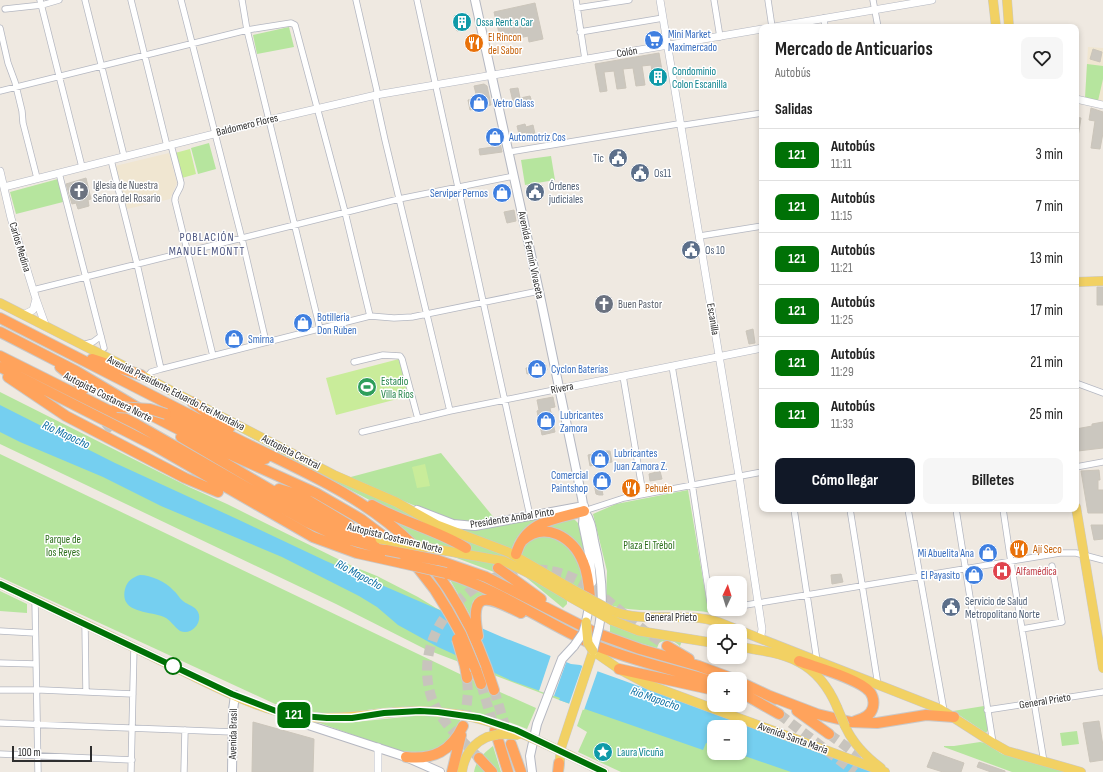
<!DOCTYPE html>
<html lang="es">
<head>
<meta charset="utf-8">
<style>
	body { margin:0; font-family:"Sofia Sans Condensed",sans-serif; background:#f6f6f6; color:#222; height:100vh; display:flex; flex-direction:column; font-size:15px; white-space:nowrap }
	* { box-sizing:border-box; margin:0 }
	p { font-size:13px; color:#767676 }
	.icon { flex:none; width:22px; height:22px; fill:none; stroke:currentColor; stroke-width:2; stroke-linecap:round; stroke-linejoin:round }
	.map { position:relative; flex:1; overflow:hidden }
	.details { position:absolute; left:759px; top:24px; width:320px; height:488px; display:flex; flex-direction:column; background:#fff; border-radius:8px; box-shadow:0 2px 6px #0003 }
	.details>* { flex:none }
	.badge { padding:0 8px; border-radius:6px; font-size:14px; line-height:26px }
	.needle { width:26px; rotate:4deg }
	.controls { position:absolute; left:707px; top:576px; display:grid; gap:8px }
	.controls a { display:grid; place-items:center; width:40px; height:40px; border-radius:8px; background:#fff; box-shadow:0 2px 6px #0003; font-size:20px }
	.scale { position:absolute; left:12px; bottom:10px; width:80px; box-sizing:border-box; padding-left:4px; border:2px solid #2e2e2e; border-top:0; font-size:11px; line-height:14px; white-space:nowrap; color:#2e2e2e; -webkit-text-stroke:3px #fff; paint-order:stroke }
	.map>.badge { position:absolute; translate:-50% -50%; box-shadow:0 0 0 2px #fff }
	h2 { padding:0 16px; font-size:15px; line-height:36px }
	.round { display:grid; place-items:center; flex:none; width:42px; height:42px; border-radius:8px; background:#f6f6f6 }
	.headline { display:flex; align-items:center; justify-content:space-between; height:68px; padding:0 16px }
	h1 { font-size:19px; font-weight:700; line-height:30px }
	.primary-button { display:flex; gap:8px; margin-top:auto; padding:8px 16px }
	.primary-button a { flex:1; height:46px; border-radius:8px; background:#111827; color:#fff; font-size:16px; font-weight:700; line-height:46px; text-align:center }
	.primary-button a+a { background:#f6f6f6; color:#222 }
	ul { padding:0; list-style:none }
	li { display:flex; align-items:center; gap:12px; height:52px; padding:0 16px; border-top:1px solid #e0e0e0 }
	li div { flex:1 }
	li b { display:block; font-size:15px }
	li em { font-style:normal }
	li .badge { min-width:44px; font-weight:700; text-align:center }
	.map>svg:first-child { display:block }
</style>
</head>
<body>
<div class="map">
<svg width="1103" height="772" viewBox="0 0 1103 772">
	<rect width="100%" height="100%" fill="#efe9e1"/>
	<path fill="#f0e6d1" d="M1088,47L1103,48V102L1085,98Z
		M169,153L177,183L170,199L127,209L115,166Z"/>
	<path fill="#b6e59e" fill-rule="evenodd" d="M289,27L294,47L257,54L253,35Z
		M1087,64L1103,66V79L1098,101L1085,98Z
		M209,143L216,169L198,174L191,148Z
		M551,156L555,180L525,185L521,160Z
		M58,179L63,202L16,214L10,192Z
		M0,392L189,487L227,504L352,566L377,576L418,597L436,608L484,631L566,663L872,772H621L578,752L587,732L577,726L583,709L425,649L336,604L0,444ZM714,727H740V753H714Z
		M219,419L476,543L518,561V564L419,543L389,518L396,514L240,432Z
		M441,453L495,519L472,522L450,520L347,478Z
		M0,454L464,676L536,708L527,729C482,710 433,704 384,708C368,709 352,713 335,714C315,714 295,707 275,704L0,577Z
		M688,490L707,603L712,613C676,606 642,616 606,604L607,571L593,514L616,504Z
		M577,510C550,517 519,520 511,552L439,523L452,525Z
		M570,519L575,520L578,523L587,563L557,529L543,526Z
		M555,535L577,555L584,582V593L517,555L528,538Z
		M455,555C470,557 485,559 500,563C524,571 546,587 567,600V604L563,608L522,574L500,565L499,567H493L496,570L494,572L454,557Z
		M449,578L485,592V595L473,601L470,615Z
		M0,591L27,604V613L0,611Z
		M610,624L634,634L682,641L680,646C673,640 667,639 659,643L657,648L618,637L610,632Z
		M984,706L988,730L986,733L953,711Z
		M424,715L461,718L457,729L450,735L452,738L440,748L416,755L398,751L314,721L345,723Z
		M1077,731L1079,744L1062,746L1060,733Z
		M980,742L985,743L1002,754L1066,772H1012L944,747V746H954Z
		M493,746L501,772H474C476,760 484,753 493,746Z"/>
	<path fill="#c9ec9a" d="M190,149L196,174L182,178L175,153Z
		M399,359L409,396L336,415L326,378Z
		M425,464L430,486L417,488L412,467Z"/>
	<path fill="#75cff0" d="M0,405L115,463L237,519L326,561L502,637L571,664L580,665L622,680L873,772H791L736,753H740V727H714V745L706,743L703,750L559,700L560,698L512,681L438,647L398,625L377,607L359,596L282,557L161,506L103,477L20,442L0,432Z
		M140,575C151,575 166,582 173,590C177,593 179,598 183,601C188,605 195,606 198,612C203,622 192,636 180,631C174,627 171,620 164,617C151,611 119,614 125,589C127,581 133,577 140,575Z"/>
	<path fill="#efe9e1" d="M551,655L567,660L554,696L539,691Z
		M583,664L598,670L584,710L569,704Z"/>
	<path fill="#cbc7bf" stroke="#cbc5ba" d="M535,3L543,39L529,42L528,36L501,42L494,12Z
		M466,13L469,28L457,31L454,16Z
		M1093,49L1102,52L1100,62L1090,59Z
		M659,53L664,82L654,84L651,65L642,66L645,85L636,86L633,68L623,69L626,88L617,89L614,71L604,72L607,91L600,92L595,64Z
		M484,84L487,86L491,105L470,110L468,100L477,98L474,86Z
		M518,88L520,98L530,96L532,102L514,106L510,89Z
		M1091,108L1103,112V133L1100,149L1091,148L1095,121L1089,120Z
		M1076,117L1081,118L1078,137H1076Z
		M525,124L526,127L533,125L535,134L527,135L526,132L519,134L517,126Z
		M498,132L502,152L480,155L479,149L493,147L490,134Z
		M86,178L91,199L88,200L89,206L78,209L76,203L72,204L66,184Z
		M505,187H507L509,198L498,200L496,189Z
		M514,210L516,221L507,223L504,212Z
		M1097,287H1103V305H1097Z
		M753,329L755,343L749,344L746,331Z
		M546,365L547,370L527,374L526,368Z
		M553,397L555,407L550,408L555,432L542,435L537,411L539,410L537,400Z
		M1103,422V448L1078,451L1076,429L1092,426V424Z
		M606,451H610L612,462L590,466L588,455Z
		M1099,470L1100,480H1098V490H1103V513H1088L1081,471Z
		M660,471L662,479L650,481L649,474Z
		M609,476L611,483L601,485L603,495H599L596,494L593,479Z
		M1091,525H1103V539L1094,540Z
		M1020,541L1022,553L1018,554L1016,552L1014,542Z
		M841,574L843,582L832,584L831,575Z
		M1099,721L1103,746V760L1090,762L1083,723Z
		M253,722L314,739L313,772H252Z
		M933,752L964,763L961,772H943L927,767Z
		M979,762L1005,771V772H991L977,767Z"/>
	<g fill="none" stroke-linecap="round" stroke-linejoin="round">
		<path stroke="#c8c4bd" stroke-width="10" stroke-dasharray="10 5" stroke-linecap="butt" d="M89,398L105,422L113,431
			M481,684L495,730
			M494,690L508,735
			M779,714L855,772
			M465,720L468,693L467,678
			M829,734L873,766
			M479,758C461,739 439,721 431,696C409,626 483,558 551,571C587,577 612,606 640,627C648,634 658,640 667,646"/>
		<defs>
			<path id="minor" d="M40,0L82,167
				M85,0L124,156
				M131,0L167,146
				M181,0L243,243L266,342
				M242,0L247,30L320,329
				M356,0L377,91L376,99L385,140L450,411
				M417,0L530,516
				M576,0L585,59
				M714,0L720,37
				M768,0L772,27
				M873,0L878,27
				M577,8L629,0
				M5,9L42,5L59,0
				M824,18L825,27
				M0,28L8,63L15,82L22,111L23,123L37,178
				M580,32L663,18
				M0,91L247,30L291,23L295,25L345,212L370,316
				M171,145L181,183C181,190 174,194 175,201L213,356
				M509,152L678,124L685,125L762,113
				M111,160L137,264L161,369
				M59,173L104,348
				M700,236L762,226
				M33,290L399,199L514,176
				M82,345L93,342L101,336
				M354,362L383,355L400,356L402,359L418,419
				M672,366L693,490L710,602L714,608
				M623,376L643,494
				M146,378L151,372L161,369L370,316L394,318L412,317L539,291
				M1076,383L1103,393
				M362,432L450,411L559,389
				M1076,467L1103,462
				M794,509L817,661
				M850,509L878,685
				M908,509L944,711
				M956,509L993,743
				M1003,509L1012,569L1044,762
				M584,511L624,498L762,472
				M35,600L38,772
				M740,606L1060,553H1076L1103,560
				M715,609H723
				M85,624L86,692
				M1022,629L1062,622L1052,566
				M0,631L35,633
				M0,663L36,664
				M0,690H42L133,694
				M987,710L1103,692
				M0,723L233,732
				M0,754L132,760
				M131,772L134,647
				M184,772L185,730"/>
			<path id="tertiary" d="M660,0L739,476L762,629L761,635L759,638
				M774,27L932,0
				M1076,99L1103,105
				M0,171L11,218L36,299L46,327
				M4,187L269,120L376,95L762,29
				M23,315L33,310L36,299
				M559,389L762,348
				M378,747V772"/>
			<path id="secondary" d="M475,0L539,291L582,498L584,511L583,524L590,558L592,582
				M417,510L453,524L475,526L584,506
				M584,511C591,520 592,530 594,541C601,569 605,598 599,627
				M586,622L590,602
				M283,715L293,720L406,757L440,772
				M232,772L233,710L235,695
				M532,772L530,756L537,724L562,659L574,646"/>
			<path id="primary" d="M993,0L996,27
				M1007,0L1009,27
				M1076,282L1103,281
				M0,303L124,366
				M135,372L334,475L396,502L437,525L508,552L570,588
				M1076,507L1103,668
				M424,547L504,561L536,577L568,596
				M0,584C58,611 115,638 172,666C211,684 251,707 293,715C336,723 377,711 420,711C434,711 448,713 462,715
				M612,611C647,624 683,611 718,622L940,709L993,743L1007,751L1081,772
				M611,620L639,631L714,643
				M740,647C787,654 817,660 837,707
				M845,726C853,744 865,756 881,768
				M569,755L604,772
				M559,769L561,748L593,651L619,669L649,685L885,772
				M462,772C464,756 472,744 487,737"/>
			<path id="motorway" d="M0,318C80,359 161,400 241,441C300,470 363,496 411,543C452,584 477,635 494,690
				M0,332L76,371L145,412L205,443L316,493L361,519L394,544
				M0,356L136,424L307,522L337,536L386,550
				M92,359L141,375
				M0,367L153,445L313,537L357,553L402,563
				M60,367L77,381L83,390
				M8,377L66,416L185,478L218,492
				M192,402L229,429
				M166,414L228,444L265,459
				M181,437L315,516L350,531L376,538
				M279,489L299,495L349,525
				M372,505C402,522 437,530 466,548
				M522,541C544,520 573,537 583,562C588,573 589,586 590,598
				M516,554C526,520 556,519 584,511
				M437,560L486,577L596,633L640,649L699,666L734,679
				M414,563L435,590L448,611
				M498,568L541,599
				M446,573C499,590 542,621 592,644C631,661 673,669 714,682
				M478,636C469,587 488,597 521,613
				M667,646L689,659
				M799,661C815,667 860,679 870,692C873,696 874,702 873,707C871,716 863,719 855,721
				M465,666L467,678
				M619,669L714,690
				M476,670L481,684
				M740,682L776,699
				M740,692L779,714
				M770,696L817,714L851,722L877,723L926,715L954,717
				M797,711L829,734
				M495,730L508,772
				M511,744L521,772
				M406,757C434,760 451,751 463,726
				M479,758L492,772
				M452,772L461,735
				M558,772L559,763"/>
		</defs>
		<use href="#minor" stroke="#b4b7c1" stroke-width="7"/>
		<use href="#tertiary" stroke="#b4b7c1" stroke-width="8"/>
		<use href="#secondary" stroke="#b4b7c1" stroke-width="10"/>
		<use href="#primary" stroke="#c9c9c9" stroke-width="10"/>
		<use href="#motorway" stroke="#c9c9c9" stroke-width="12"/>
		<use href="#minor" stroke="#fff" stroke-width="5.5"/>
		<use href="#tertiary" stroke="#fff" stroke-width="7"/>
		<use href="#secondary" stroke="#fff" stroke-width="8"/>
		<use href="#primary" stroke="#f2d163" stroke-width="9"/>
		<use href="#motorway" stroke="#ffa35c" stroke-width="10"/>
		<defs>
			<path id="secondary-bridge" d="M574,646L583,633L586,623
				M593,651L599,627"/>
			<path id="primary-bridge" d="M380,539L424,547
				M570,588L612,611
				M568,596L611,620
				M586,622L588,643L593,651
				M837,707L845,726
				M462,715C501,722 534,739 569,755
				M487,737L500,734L518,735"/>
			<path id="motorway-bridge" d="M117,407L150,409L166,414
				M386,550L437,560
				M402,563L446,573
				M448,611L461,634L476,670
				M457,639L465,666"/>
		</defs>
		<use href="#secondary-bridge" stroke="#b4b7c1" stroke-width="10" stroke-linecap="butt"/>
		<use href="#primary-bridge" stroke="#c9c9c9" stroke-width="10" stroke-linecap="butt"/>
		<use href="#motorway-bridge" stroke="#c9c9c9" stroke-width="12" stroke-linecap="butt"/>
		<use href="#secondary-bridge" stroke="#fff" stroke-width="8"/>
		<use href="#primary-bridge" stroke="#f2d163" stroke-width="9"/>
		<use href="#motorway-bridge" stroke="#ffa35c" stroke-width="10"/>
	</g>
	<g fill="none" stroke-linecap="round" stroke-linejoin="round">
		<defs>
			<path id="line" d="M0,584L232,694L276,711L302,716L327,718H352L384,713L420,711L438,712L480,718L516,730L604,772"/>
		</defs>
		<use href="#line" stroke="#fff" stroke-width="9"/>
		<use href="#line" stroke="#007106" stroke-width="6"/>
	</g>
	<defs>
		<symbol id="building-disc" viewBox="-11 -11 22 22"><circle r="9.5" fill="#0f9aa8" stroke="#fff"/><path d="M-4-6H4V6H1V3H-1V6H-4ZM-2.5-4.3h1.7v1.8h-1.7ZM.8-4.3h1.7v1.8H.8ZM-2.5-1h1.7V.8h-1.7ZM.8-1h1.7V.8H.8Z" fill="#fff"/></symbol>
		<symbol id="supermarket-disc" viewBox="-11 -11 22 22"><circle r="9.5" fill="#3f7fe0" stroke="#fff"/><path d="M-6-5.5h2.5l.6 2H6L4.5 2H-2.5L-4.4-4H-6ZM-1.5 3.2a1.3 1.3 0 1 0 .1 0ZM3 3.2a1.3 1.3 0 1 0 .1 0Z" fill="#fff"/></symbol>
		<symbol id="restaurant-disc" viewBox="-11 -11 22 22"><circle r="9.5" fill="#e8710a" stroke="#fff"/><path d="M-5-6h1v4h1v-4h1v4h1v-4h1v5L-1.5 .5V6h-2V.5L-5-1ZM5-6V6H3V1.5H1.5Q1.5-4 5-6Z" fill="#fff"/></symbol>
		<symbol id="shop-disc" viewBox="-11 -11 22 22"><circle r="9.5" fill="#3f7fe0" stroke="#fff"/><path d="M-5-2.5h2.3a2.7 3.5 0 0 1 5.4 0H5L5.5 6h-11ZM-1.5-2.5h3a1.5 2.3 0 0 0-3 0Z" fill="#fff"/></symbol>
		<symbol id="civic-disc" viewBox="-11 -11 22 22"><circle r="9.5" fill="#5c6f8a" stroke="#fff"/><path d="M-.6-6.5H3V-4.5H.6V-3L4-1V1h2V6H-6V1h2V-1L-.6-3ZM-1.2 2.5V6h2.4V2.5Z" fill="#fff"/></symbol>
		<symbol id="church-disc" viewBox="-11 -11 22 22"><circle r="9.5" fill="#6b7280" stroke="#fff"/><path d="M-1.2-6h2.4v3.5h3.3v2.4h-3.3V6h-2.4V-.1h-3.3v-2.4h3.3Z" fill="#fff"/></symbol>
		<symbol id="stadium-disc" viewBox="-11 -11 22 22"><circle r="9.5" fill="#2e9e5b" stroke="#fff"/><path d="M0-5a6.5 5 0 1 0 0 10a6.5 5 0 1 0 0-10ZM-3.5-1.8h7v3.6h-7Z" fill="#fff"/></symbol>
		<symbol id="hospital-disc" viewBox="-11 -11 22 22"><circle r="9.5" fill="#e0444e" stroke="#fff"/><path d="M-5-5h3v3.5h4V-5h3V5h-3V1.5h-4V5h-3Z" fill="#fff"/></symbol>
		<symbol id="sight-disc" viewBox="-11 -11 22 22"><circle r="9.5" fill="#0f9aa8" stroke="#fff"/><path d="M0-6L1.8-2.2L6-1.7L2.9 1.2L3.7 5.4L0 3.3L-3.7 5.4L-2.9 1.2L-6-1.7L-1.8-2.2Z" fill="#fff"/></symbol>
	</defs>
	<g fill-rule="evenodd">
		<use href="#building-disc" x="451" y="11" width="22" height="22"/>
		<use href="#supermarket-disc" x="643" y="29" width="22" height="22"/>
		<use href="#restaurant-disc" x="463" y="32" width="22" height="22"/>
		<use href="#building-disc" x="647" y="66" width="22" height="22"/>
		<use href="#shop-disc" x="468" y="92" width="22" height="22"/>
		<use href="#shop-disc" x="484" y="126" width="22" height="22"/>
		<use href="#civic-disc" x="607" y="147" width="22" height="22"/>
		<use href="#civic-disc" x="629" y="162" width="22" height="22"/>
		<use href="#church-disc" x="68" y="180" width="22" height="22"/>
		<use href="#civic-disc" x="524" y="181" width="22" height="22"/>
		<use href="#shop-disc" x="491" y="182" width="22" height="22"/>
		<use href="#civic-disc" x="680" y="239" width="22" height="22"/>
		<use href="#church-disc" x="593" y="293" width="22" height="22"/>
		<use href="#shop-disc" x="292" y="312" width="22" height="22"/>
		<use href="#shop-disc" x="223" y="328" width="22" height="22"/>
		<use href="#shop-disc" x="526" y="358" width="22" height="22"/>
		<use href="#stadium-disc" x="356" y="376" width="22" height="22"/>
		<use href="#shop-disc" x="535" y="410" width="22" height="22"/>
		<use href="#shop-disc" x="589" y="448" width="22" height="22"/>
		<use href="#shop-disc" x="591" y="470" width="22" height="22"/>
		<use href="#restaurant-disc" x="620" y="477" width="22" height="22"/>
		<use href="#restaurant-disc" x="1008" y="538" width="22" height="22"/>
		<use href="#shop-disc" x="977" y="542" width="22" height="22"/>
		<use href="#hospital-disc" x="991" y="560" width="22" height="22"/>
		<use href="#shop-disc" x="963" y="564" width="22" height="22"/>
		<use href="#civic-disc" x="940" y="596" width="22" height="22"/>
		<use href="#sight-disc" x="592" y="741" width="22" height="22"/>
	</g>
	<circle fill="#fff" stroke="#007106" stroke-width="2" cx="173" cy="666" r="8"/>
	<g text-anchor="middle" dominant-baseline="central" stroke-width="3" stroke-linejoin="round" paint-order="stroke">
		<g font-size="11" fill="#0d838f" stroke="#fff" text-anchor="start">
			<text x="476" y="22">Ossa Rent a Car</text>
			<text x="672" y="71">Condominio<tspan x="672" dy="13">Colon Escanilla</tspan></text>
			<text x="617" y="752">Laura Vicuña</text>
		</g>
		<g font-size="11" fill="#366cbe" stroke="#fff" text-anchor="start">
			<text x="668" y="34">Mini Market<tspan x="668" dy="13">Maximercado</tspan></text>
			<text x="493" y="103">Vetro Glass</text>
			<text x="509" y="137">Automotriz Cos</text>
			<text x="488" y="193" text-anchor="end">Serviper Pernos</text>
			<text x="317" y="317">Botilleria<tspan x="317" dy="13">Don Ruben</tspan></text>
			<text x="248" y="339">Smirna</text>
			<text x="551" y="369">Cyclon Baterías</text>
			<text x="560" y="415">Lubricantes<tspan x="560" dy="13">Zamora</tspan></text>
			<text x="614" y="453">Lubricantes<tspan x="614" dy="13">Juan Zamora Z.</tspan></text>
			<text x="588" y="475" text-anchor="end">Comercial<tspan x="588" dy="13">Paintshop</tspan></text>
			<text x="974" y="553" text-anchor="end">Mi Abuelita Ana</text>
			<text x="960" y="575" text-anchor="end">El Payasito</text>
		</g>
		<g font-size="11" fill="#c56008" stroke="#fff" text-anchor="start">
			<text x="488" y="37">El Rincon<tspan x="488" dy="13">del Sabor</tspan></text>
			<text x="645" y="488">Pehuén</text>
			<text x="1033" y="549">Ají Seco</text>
		</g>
		<g font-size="11" fill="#2e2e2e" stroke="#fff">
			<text transform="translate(627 52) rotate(-10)">Colón</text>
			<text transform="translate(247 125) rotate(-14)">Baldomero Flores</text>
			<text transform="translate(20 247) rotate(73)">Carlos Medina</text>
			<text transform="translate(531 255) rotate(78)">Avenida Fermín Vivaceta</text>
			<text transform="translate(713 319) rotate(81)">Escanilla</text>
			<text transform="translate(562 388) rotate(-11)">Rivera</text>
			<text transform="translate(176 393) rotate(27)">Avenida Presidente Eduardo Frei Montalva</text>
			<text transform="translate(108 397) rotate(27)">Autopista Costanera Norte</text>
			<text transform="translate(291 452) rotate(27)">Autopista Central</text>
			<text transform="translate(512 518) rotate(-9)">Presidente Aníbal Pinto</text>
			<text transform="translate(395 538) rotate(14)">Autopista Costanera Norte</text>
			<text x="671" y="617">General Prieto</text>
			<text transform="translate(1045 701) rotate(-9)">General Prieto</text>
			<text transform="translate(233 734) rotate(-89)">Avenida Brasil</text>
			<text transform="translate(793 738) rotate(20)">Avenida Santa María</text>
		</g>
		<g font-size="11" fill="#4e5e75" stroke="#fff" text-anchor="start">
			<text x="604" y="158" text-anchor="end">Tic</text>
			<text x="654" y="173">Os11</text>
			<text x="549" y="186">Órdenes<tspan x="549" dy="13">judiciales</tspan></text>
			<text x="705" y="250">Os 10</text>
			<text x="965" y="601">Servicio de Salud<tspan x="965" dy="13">Metropolitano Norte</tspan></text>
		</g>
		<g font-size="11" fill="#5b616d" stroke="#fff" text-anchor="start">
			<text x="93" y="185">Iglesia de Nuestra<tspan x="93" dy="13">Señora del Rosario</tspan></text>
			<text x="618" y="304">Buen Pastor</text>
		</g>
		<g font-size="11" fill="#27864d" stroke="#fff" text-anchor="start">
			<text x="381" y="381">Estadio<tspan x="381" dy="13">Villa Ríos</tspan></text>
		</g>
		<g font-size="11" fill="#2c6e1b" stroke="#fff">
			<text x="63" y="539">Parque de<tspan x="63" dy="13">los Reyes</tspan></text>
			<text x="649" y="545">Plaza El Trébol</text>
		</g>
		<g font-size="11" fill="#be3a42" stroke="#fff" text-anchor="start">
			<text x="1016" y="571">Alfamédica</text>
		</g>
		<g font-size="12" letter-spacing="1" fill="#4d5680" stroke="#fff">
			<text x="207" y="237">POBLACIÓN<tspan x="207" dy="14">MANUEL MONTT</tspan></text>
		</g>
		<g font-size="12" font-style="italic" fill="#0d6fa3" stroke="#fff">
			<text transform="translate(66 435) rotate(25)">Río Mapocho</text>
			<text transform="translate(359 575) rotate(28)">Río Mapocho</text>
			<text transform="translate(655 699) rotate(19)">Río Mapocho</text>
		</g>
	</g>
</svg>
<div class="controls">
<a><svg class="needle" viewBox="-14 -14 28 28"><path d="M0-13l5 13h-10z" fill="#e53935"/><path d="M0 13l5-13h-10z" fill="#767676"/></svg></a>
<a><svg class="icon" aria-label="locate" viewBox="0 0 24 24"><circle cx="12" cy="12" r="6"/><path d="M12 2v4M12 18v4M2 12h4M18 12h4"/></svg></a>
<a>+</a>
<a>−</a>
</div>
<div class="scale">100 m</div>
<b class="badge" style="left:294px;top:715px;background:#007106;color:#fff">121</b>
<section class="details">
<div class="headline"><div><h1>Mercado de Anticuarios</h1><p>Autobús</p></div><a class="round"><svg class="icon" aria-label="heart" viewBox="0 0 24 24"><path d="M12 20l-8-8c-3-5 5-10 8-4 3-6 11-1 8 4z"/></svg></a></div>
<h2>Salidas</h2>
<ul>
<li><span class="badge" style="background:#007106;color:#fff">121</span><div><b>Autobús</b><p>11:11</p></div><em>3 min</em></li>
<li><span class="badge" style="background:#007106;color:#fff">121</span><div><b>Autobús</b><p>11:15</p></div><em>7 min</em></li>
<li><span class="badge" style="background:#007106;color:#fff">121</span><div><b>Autobús</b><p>11:21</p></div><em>13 min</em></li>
<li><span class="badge" style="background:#007106;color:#fff">121</span><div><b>Autobús</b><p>11:25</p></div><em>17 min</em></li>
<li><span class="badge" style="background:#007106;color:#fff">121</span><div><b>Autobús</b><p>11:29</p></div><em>21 min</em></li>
<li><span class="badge" style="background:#007106;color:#fff">121</span><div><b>Autobús</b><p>11:33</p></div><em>25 min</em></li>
</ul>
<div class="primary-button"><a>Cómo llegar</a><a>Billetes</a></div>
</section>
</div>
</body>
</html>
